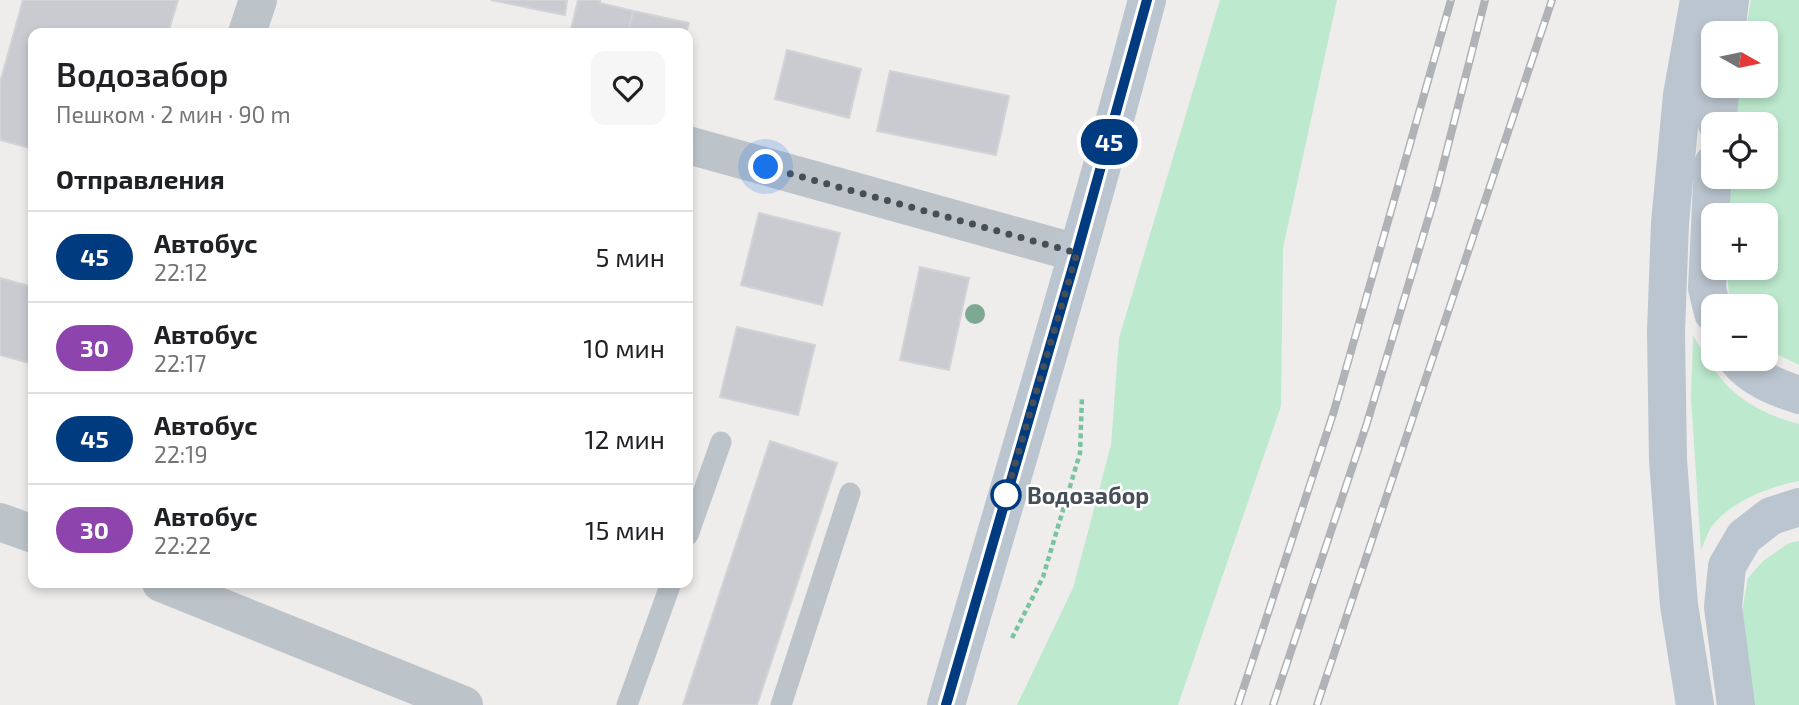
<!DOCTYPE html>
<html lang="ru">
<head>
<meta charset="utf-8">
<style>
	body { margin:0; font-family:"Exo 2",sans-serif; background:#f6f6f6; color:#202124; height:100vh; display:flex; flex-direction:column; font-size:26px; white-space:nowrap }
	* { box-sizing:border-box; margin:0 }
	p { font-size:23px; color:#757577 }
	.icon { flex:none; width:38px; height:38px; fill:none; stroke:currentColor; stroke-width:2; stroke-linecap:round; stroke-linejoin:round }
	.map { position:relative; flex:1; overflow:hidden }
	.sheet { position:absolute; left:28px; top:28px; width:665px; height:560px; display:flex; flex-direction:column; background:#fff; border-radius:14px; box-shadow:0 4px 10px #0003 }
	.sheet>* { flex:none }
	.badge { padding:0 14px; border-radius:23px; font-size:24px; line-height:46px }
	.needle { width:46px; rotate:99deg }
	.tools { position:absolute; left:1701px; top:21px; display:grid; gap:14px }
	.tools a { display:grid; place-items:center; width:77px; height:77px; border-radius:14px; background:#fff; box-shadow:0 4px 10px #0003; font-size:35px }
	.you { position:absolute; width:35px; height:35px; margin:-18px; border:5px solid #fff; border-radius:50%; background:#1a73e8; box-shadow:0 0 0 10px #1a73e833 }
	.map>.badge { position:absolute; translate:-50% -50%; box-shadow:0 0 0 4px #fff }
	h2 { padding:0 28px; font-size:26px; line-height:63px }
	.round { display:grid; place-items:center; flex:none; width:74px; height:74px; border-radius:14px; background:#f6f6f6 }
	.summary { display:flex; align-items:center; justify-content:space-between; height:119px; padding:0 28px }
	h1 { font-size:33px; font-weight:600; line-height:52px }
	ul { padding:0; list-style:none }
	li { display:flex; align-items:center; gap:21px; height:91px; padding:0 28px; border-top:2px solid #e0e0e0 }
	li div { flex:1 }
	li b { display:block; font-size:26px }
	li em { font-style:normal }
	li .badge { min-width:77px; font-weight:700; text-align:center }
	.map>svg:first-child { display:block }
</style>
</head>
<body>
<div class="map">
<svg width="1799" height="705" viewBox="0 0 1799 705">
	<rect width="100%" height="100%" fill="#efecec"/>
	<path fill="#bde9ce" d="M1220,0H1337L1283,248L1281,406L1178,705H1017L1073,588L1111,445L1119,338Z
		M1751,0H1799V365L1770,351L1766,347V306H1734L1729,297L1727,268H1766V215H1726L1728,177H1766V124H1732L1737,86H1766V33H1745Z
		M1693,335C1698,345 1704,353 1710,363C1731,397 1761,414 1799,424V481C1770,486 1727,503 1710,529C1707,535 1704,543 1701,550L1691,397Z
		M1799,541V705H1754L1742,611L1748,578L1763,561L1789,543Z"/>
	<path fill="#cacbd1" stroke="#d1d3d7" stroke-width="2" d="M23,0H178L168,33H33V149L0,140V83Z
		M491,0H567L565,15Z
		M578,0H600V3L633,11L628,33H570Z
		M633,11L689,23L686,33H628Z
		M787,50L861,69L849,118L775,99Z
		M890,71L1009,96L996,155L877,131Z
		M759,213L840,233L822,305L741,285Z
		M920,267L969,278L949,370L900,360Z
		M0,278L33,287V364L0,355Z
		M737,327L815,345L798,415L720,397Z
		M770,441L837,463L757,705H683Z"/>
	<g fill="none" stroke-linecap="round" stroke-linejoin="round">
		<path stroke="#79c49e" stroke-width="4.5" stroke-dasharray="5 3.5" stroke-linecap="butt" d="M1012,638L1043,577L1080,453L1082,397"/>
		<path stroke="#bcc4ca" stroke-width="21" d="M688,535L721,442
			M627,705L671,583
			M781,705L850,493"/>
		<path stroke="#bcc4ca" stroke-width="38" d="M247,33L258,0
			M688,145L1077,253
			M0,522L33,534
			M161,583L464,705"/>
		<path stroke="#bbc5cf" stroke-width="38" d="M1726,33L1730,0
			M1717,124L1721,86
			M1713,164L1707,288L1713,313
			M1737,359C1751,378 1777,388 1799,395
			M946,705C1014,470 1085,236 1147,0
			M1695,705L1679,605L1668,460L1666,332L1670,223L1682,95L1699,0
			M1736,705L1723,607L1727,566L1744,537L1771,516L1799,507"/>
		<defs>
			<path id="rail" d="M1238,705L1334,411L1451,0
				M1273,705L1367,423L1436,193L1485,0
				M1317,705L1552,0"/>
		</defs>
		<use href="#rail" stroke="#afb2b6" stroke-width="8"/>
		<use href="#rail" stroke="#fff" stroke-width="5" stroke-dasharray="16" stroke-linecap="butt"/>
	</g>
	<circle fill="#7da891" cx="975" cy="314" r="10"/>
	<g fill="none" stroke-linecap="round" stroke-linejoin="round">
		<defs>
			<path id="line" d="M946,705L1077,253L1147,0"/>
		</defs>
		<use href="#line" stroke="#fff" stroke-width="16"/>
		<use href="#line" stroke="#003b80" stroke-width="10"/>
		<path stroke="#464f57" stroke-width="7" stroke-dasharray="0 12.6" d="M766,167L1077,253L1006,495"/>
	</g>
	<circle fill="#fff" stroke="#003b80" stroke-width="3.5" cx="1006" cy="495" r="14"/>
	<g text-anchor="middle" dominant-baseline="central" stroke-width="5" stroke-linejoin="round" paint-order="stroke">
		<g font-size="23" font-weight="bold" fill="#464f57" stroke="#fff" text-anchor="start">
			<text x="1027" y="495">Водозабор</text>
		</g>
	</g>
</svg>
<div class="tools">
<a><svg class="needle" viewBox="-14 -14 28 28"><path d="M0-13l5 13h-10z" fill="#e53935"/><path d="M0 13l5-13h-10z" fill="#757577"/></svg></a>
<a><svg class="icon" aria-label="locate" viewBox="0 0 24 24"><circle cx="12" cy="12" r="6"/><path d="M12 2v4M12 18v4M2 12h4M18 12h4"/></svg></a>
<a>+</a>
<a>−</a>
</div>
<div class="you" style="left:766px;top:167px"></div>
<b class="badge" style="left:1109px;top:142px;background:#003b80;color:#fff">45</b>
<section class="sheet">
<div class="summary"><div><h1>Водозабор</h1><p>Пешком · 2 мин · 90 m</p></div><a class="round"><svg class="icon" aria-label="heart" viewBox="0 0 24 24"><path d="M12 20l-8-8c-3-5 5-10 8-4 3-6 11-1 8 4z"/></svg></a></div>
<h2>Отправления</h2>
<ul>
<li><span class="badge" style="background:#003b80;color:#fff">45</span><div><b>Автобус</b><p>22:12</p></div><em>5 мин</em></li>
<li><span class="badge" style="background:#8e44ad;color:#fff">30</span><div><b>Автобус</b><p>22:17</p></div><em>10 мин</em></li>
<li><span class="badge" style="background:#003b80;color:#fff">45</span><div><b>Автобус</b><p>22:19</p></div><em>12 мин</em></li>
<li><span class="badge" style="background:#8e44ad;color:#fff">30</span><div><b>Автобус</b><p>22:22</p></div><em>15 мин</em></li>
</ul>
</section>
</div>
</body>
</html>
